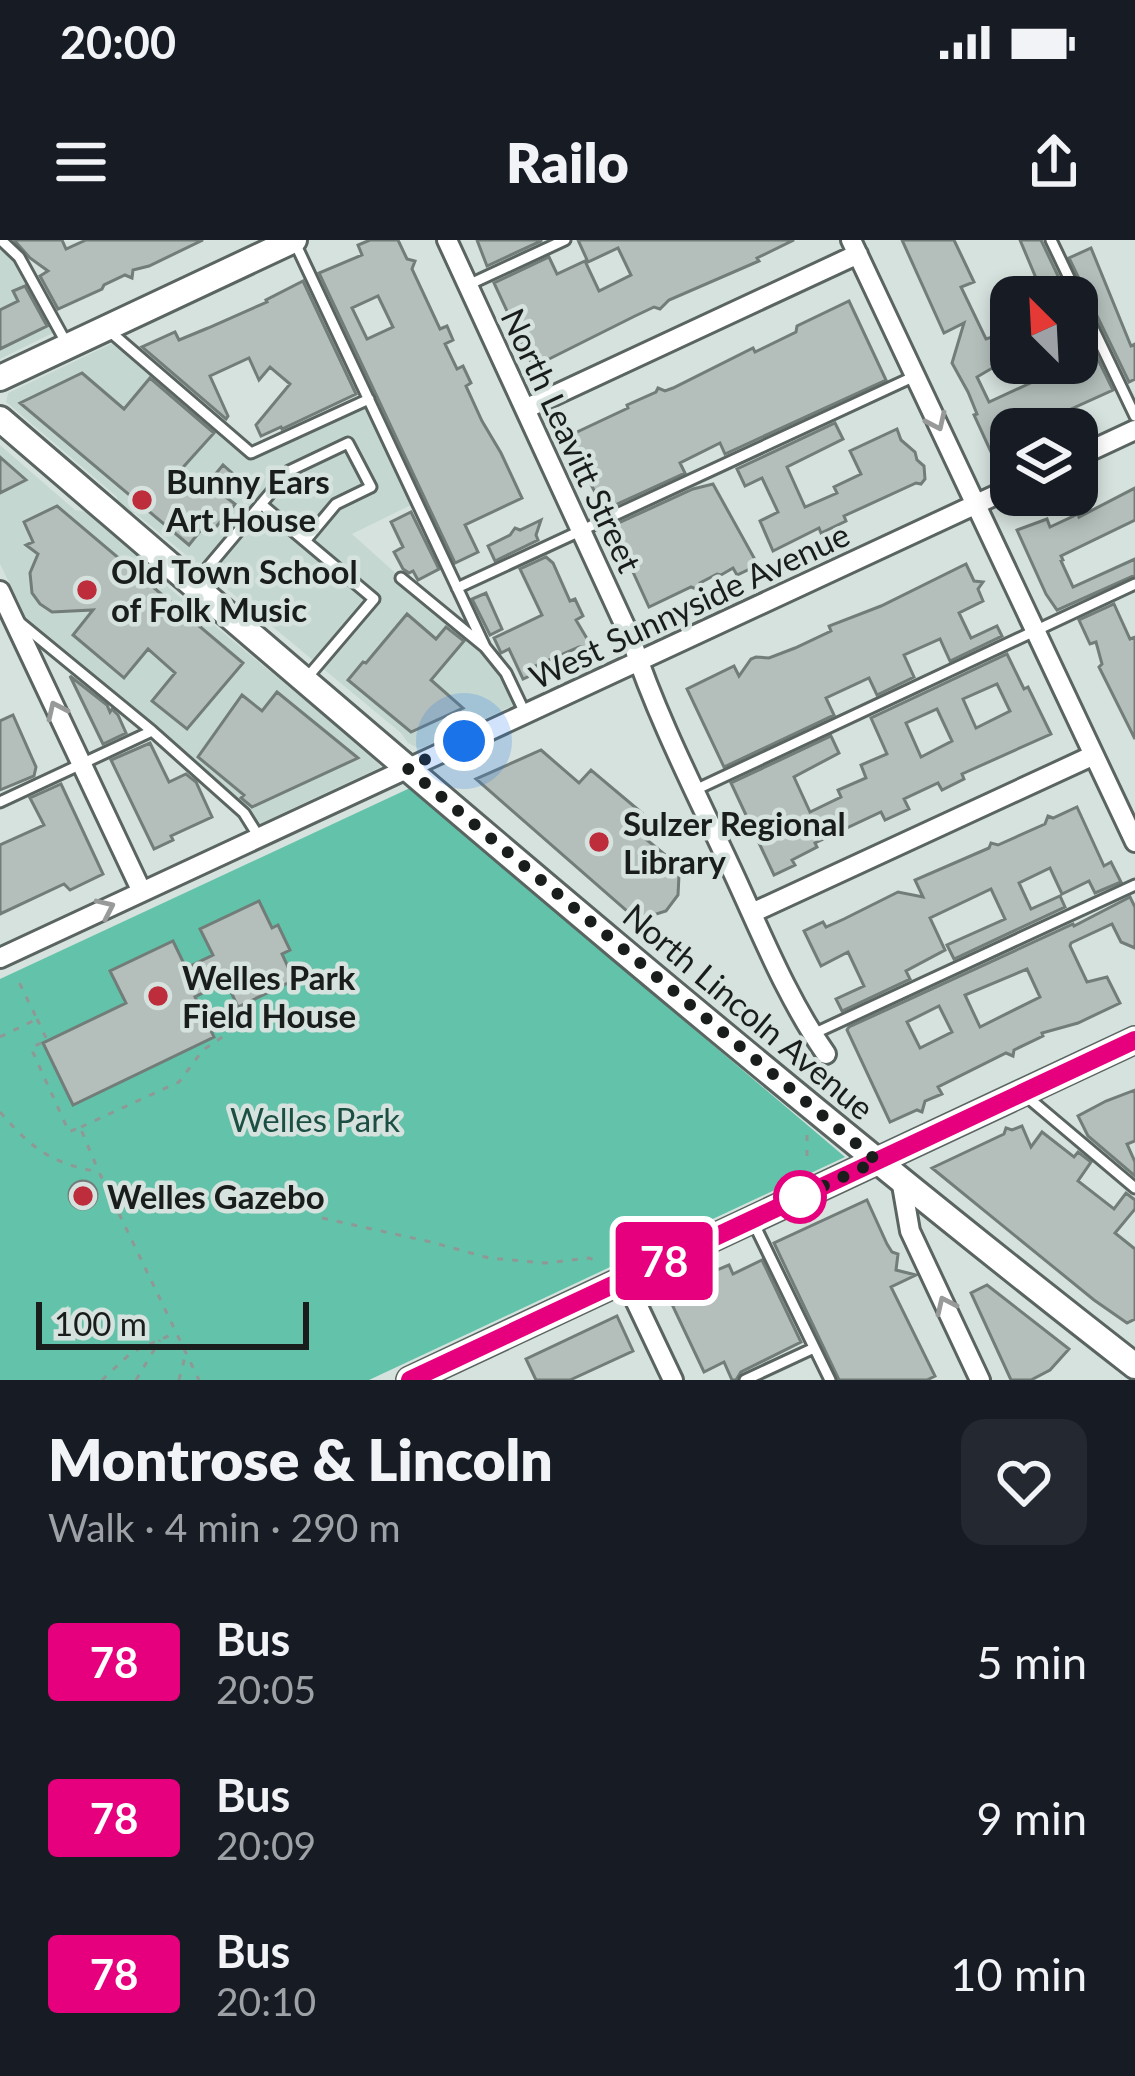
<!DOCTYPE html>
<html lang="en">
<head>
<meta charset="utf-8">
<style>
	body { margin:0; font-family:Lato,sans-serif; background:#242831; color:#f1f3f6; height:100vh; display:flex; flex-direction:column; font-size:45px; white-space:nowrap }
	* { box-sizing:border-box; margin:0 }
	p { font-size:39px; color:#9ea1a6 }
	.icon { flex:none; width:66px; height:66px; fill:none; stroke:currentColor; stroke-width:2; stroke-linecap:round; stroke-linejoin:round }
	.map { position:relative; height:1140px; overflow:hidden }
	.drawer { display:flex; flex-direction:column; background:#171b24; flex:1 }
	.drawer>* { flex:none }
	.badge { padding:0 24px; border-radius:9px; font-size:42px; line-height:78px }
	.needle { width:78px; rotate:336deg }
	.fabs { position:absolute; left:990px; top:36px; display:grid; gap:24px }
	.fabs a { display:grid; place-items:center; width:108px; height:108px; border-radius:24px; background:#171b24; box-shadow:0 6px 18px #0003; font-size:60px }
	.scale { position:absolute; left:36px; bottom:30px; width:273px; box-sizing:border-box; padding-left:12px; border:6px solid #191d1c; border-top:0; font-size:33px; line-height:42px; white-space:nowrap; color:#191d1c; -webkit-text-stroke:9px #d6e2de; paint-order:stroke }
	.you { position:absolute; width:60px; height:60px; margin:-30px; border:9px solid #fff; border-radius:50%; background:#1a73e8; box-shadow:0 0 0 18px #1a73e833 }
	.map>.badge { position:absolute; translate:-50% -50%; box-shadow:0 0 0 6px #fff }
	.round { display:grid; place-items:center; flex:none; width:126px; height:126px; border-radius:24px; background:#242831 }
	.headline { display:flex; align-items:center; justify-content:space-between; height:204px; padding:0 48px }
	h1 { font-size:57px; font-weight:800; line-height:90px }
	ul { padding:0; list-style:none }
	li { display:flex; align-items:center; gap:36px; height:156px; padding:0 48px }
	li div { flex:1 }
	li b { display:block; font-size:45px }
	li em { font-style:normal }
	li .badge { min-width:132px; font-weight:700; text-align:center }
	.status { display:flex; justify-content:space-between; align-items:center; height:84px; padding:0 60px; background:#171b24; direction:ltr }
	.status svg { height:33px; fill:currentColor }
	header { display:flex; justify-content:space-between; align-items:center; height:156px; padding:0 48px; background:#171b24; font-size:54px; font-weight:800 }
	.map>svg:first-child { display:block }
</style>
</head>
<body>
<div class="status"><b>20:00</b><svg viewBox="0 0 49 12"><path d="M0 12V9h3v3zM5 12V6h3v6zM10 12V3h3v9zM15 12V0h3v12zM26 1h20v11H26zM47 4h2v5h-2z"/></svg></div>
<header><svg class="icon" aria-label="menu" viewBox="0 0 24 24"><path d="M4 6h16M4 12h16M4 18h16"/></svg>Railo<svg class="icon" aria-label="share" viewBox="0 0 24 24"><path d="M12 15V3M7 8l5-5 5 5M5 13v7h14v-7"/></svg></header>
<div class="map">
<svg width="1135" height="1140" viewBox="0 0 1135 1140">
	<rect width="100%" height="100%" fill="#d6e2de"/>
	<path fill="#c4d8d1" d="M0,0L19,17L59,90L0,119Z
		M113,103L251,213L369,159L417,262L352,294L401,338L485,407L520,462L424,507L418,508L408,503L401,493L135,273L128,274L117,266V257L6,162L8,153Z
		M0,205L75,270L87,272L155,327L156,337L370,514L381,527L253,587L244,573L33,392L0,324Z"/>
	<path fill="#63c3aa" d="M410,548L845,917L369,1140H0V739Z"/>
	<path fill="#b4bfbb" stroke="#727c78" stroke-width="3" fill-rule="evenodd" d="M14,0H62L66,9L86,0H203L149,26L133,30L132,38L125,35L104,45L102,49L58,69L40,36L48,31L30,18Z
		M370,0H398L407,19L415,21L412,29L440,89L447,86L453,100L445,104L457,129L463,126L471,143L466,146L482,181L501,213L522,258L465,285L478,312L455,323L319,33L362,15L358,5ZM378,56L393,87L367,99L352,68Z
		M477,0H541V1L487,26Z
		M578,0H794L757,18L759,21L669,60L660,69L654,67L635,76L533,127L494,43L549,17L557,34L585,21L599,51L631,35L618,8L588,22Z
		M902,0H954L974,42L961,47L986,99L1011,91V117L977,137L989,162L1039,139L1037,135L1050,129L1053,135L1081,122L1078,116L1093,109L1113,150L1069,170L1071,175L1043,189H1011V202L991,212L974,175L977,174L968,152L952,123L964,83L944,93Z
		M1020,0H1041L1068,57H1044Z
		M1091,8L1131,106L1135,104V139L1129,142L1069,18Z
		M303,41L356,154L282,189L281,187L261,196L256,185L290,144L270,127L259,140L249,118L210,136L228,176L226,179L142,107L175,92L179,100L208,88L267,62L266,60Z
		M25,46L47,86L0,109V70L18,61L13,51Z
		M849,61L886,140L725,214L720,203L680,223L685,233L604,270L574,211L570,198L576,196L575,193L628,168L627,165L656,152L658,148L665,151L673,148L753,108L755,112L796,92L797,86Z
		M82,133L124,169L150,138L214,193L177,234L199,254L223,225L241,241L227,258L235,264L211,293L204,286L189,305L20,163Z
		M835,183L843,199L787,227L805,267L837,253L834,247L861,234L850,211L897,189L901,200L915,212L917,220L924,226L925,239L921,244L916,243L844,276L846,281L821,293L819,288L773,311L760,281L778,272L762,238L745,246L737,229Z
		M0,217L26,240L0,253Z
		M713,244L758,325L737,335L733,328L721,335L717,334L700,343L699,350L691,347L649,367L612,286L693,249Z
		M1135,248V280L1061,316L1063,320L1061,321L1073,347L1135,319V335L1057,370L1046,354L1017,290L1047,279L1050,287L1078,274L1079,277Z
		M57,266L243,423L187,489L152,461L175,433L148,409L124,438L73,395L93,370L52,372L40,364L32,353L30,333L38,314L26,305L33,302L24,282Z
		M411,272L439,329L418,340L413,331L409,333L403,329L394,312L403,307L391,282Z
		M541,280L536,295L538,300L495,321L488,306L510,295L515,288L520,290Z
		M546,317L553,323L570,361L575,359L583,376L576,380L592,407H579L535,426L538,432L523,439L509,409L501,413L494,398L542,375L520,329Z
		M966,324L974,341L983,342L978,349L983,361L959,373L971,398L997,386L1002,396L950,421L940,399L904,415L914,437L877,455L869,438L826,458L834,475L724,527L687,449L734,426L739,436L751,419L756,417L769,418L795,408L831,391L829,386L881,366Z
		M486,353L502,389L490,395L472,359Z
		M1114,364L1130,399L1135,397V499L1099,427L1102,424L1096,402L1090,404L1079,380Z
		M407,374L436,399L446,387L464,401L431,440L463,468L411,492L348,440L363,422L366,423Z
		M1007,414L1024,449L1028,447L1051,494L962,534L964,539L942,550L938,543L904,559L909,569L885,580L881,572L815,603L817,607L792,620L795,625L774,635L731,543L831,496L839,513L794,537L810,572L841,557L838,550L866,538L861,525L887,514L871,478ZM997,444L1010,471L976,488L963,459ZM937,469L952,501L921,517L906,483Z
		M70,436L107,465L110,472L112,469L118,475L126,493L103,504Z
		M277,452L358,518L252,567L241,558L244,555L198,517L242,455L262,471Z
		M13,475L36,527L34,536L0,550V481Z
		M150,503L169,542L186,534L196,542L212,577L171,596L173,600L154,609L111,520Z
		M541,510L579,543L591,530L642,573L630,586L669,618L679,635L678,655L666,671L647,677L628,672L476,539Z
		M61,544L103,634L70,650L64,644L0,674V605L44,585L30,558Z
		M1077,567L1104,626L1111,622L1121,642L1095,653L1089,641L1062,654L1050,628L1019,643L1031,669L1060,656L1065,667L954,719L947,705L1005,679L991,649L930,678L945,710L906,731L910,739L842,771L836,759L864,746L848,712L821,726L804,691L823,682L826,687L844,679L898,652L923,657L915,640L989,608L991,603L998,605L1045,584L1048,576L1053,578Z
		M1130,657L1135,667V708L1121,702L1112,684L1071,703L1070,706L1087,742L1107,737L1120,763L1078,783L1042,793L1043,796L1014,810L1013,816L1006,813L938,847L942,854L925,861L922,872L917,870L890,882L847,790L849,787L1073,684L1074,686ZM1027,729L1040,757L980,787L965,755ZM939,766L952,792L920,808L907,782Z
		M259,661L272,688L278,685L290,710L282,714L294,740L238,767L226,741L195,757L214,797L73,865L43,803L126,763L110,731L173,701L186,728L213,715L200,689Z
		M1135,850V901L1127,904L1135,922V936L1088,896L1078,876L1106,861Z
		M1022,886L1031,907L1042,892L1074,917L1078,912L1091,922L1078,941L1114,969L1126,953L1135,960V969L1115,993L1135,1009V1079L1127,1083L1094,1060L932,928L1004,894L1006,888L1012,890Z
		M69 955a14 14 0 1 1 28 0a14 14 0 1 1-28 0Z
		M867,960L887,1004L892,1012L898,1014L896,1030L916,1035L891,1047L935,1136L927,1140H839L774,1003Z
		M762,1020L801,1102L741,1132L736,1140H732L724,1122L704,1132L668,1056L682,1061L709,1044L705,1035L729,1025L733,1034Z
		M987,1045L1069,1109L1050,1130L1031,1140H1011L971,1053Z
		M617,1076L633,1111L570,1140H536L526,1119Z"/>
	<g fill="none" stroke-linecap="round" stroke-linejoin="round">
		<defs>
			<path id="lane" d="M1,0L19,17L68,106
				M1051,0L1135,176
				M296,5L485,407
				M468,45L565,0
				M107,89L251,213L369,159
				M261,264L374,359L305,440
				M401,338L485,407L506,433L525,473
				M193,345L289,231L348,203L371,247L336,264L305,301
				M457,348L915,136
				M18,381L152,491L244,573L259,597
				M695,550L1135,344
				M0,562L152,491
				M813,794L1135,645
				M1026,856L1135,948
				M754,984L830,1140
				M745,1140L814,1108"/>
			<path id="street" d="M447,0L631,399C657,477 695,551 730,626C760,690 786,757 826,814
				M851,0L1135,602
				M525,169L858,14
				M1077,217L1135,190
				M0,351L142,652
				M752,673L1094,515
				M0,718L1011,248
				M901,939L910,991L980,1140
				M625,1039L673,1140"/>
			<path id="secondary" d="M0,138L294,0
				M0,179C374,500 746,823 1135,1126
				M410,1140L1135,800"/>
		</defs>
		<use href="#lane" stroke="#5a6461" stroke-width="15"/>
		<use href="#street" stroke="#5a6461" stroke-width="24"/>
		<use href="#secondary" stroke="#5a6461" stroke-width="30"/>
		<path stroke="#8f9895" stroke-width="3" stroke-dasharray="6 9" stroke-linecap="butt" d="M37,779L47,800L31,808L69,892L80,887L98,930
			M0,797L37,779L19,742
			M0,872C32,909 51,923 99,932L199,1140
			M81,887L179,842L203,810L237,787
			M807,895V922
			M322,978L431,1002L489,1018L545,1023L589,1018L597,1021
			M102,1140L132,1112L175,1093
			M136,1140L160,1100
			M179,1140L186,1113"/>
		<use href="#lane" stroke="#fff" stroke-width="9"/>
		<use href="#street" stroke="#fff" stroke-width="18"/>
		<use href="#secondary" stroke="#fff" stroke-width="24"/>
	</g>
	<defs><path id="oneway-chevron" d="M-2-3.5L2.5 0L-2 3.5" fill="none" stroke-width="1.6" stroke-linecap="round" stroke-linejoin="round" transform="scale(3)"/></defs>
	<g stroke="#989999">
		<use href="#oneway-chevron" transform="translate(937 182) rotate(65)"/>
		<use href="#oneway-chevron" transform="translate(56 470) rotate(-115)"/>
		<use href="#oneway-chevron" transform="translate(106 668) rotate(-25)"/>
		<use href="#oneway-chevron" transform="translate(945 1065) rotate(-115)"/>
	</g>
	<g fill="none" stroke-linecap="round" stroke-linejoin="round">
		<defs>
			<path id="line" d="M410,1140L1135,800"/>
		</defs>
		<use href="#line" stroke="#fff" stroke-width="27"/>
		<use href="#line" stroke="#e6007e" stroke-width="18"/>
		<path stroke="#191d1c" stroke-width="12" stroke-dasharray="0 21.6" d="M464,501L407,528L877,921L785,964L800,957"/>
	</g>
	<g fill="#bd2d3c" stroke="#d6e2de" stroke-width="4.5">
		<circle cx="142" cy="260" r="12"/>
		<circle cx="87" cy="350" r="12"/>
		<circle cx="599" cy="602" r="12"/>
		<circle cx="158" cy="756" r="12"/>
		<circle cx="83" cy="956" r="12"/>
	</g>
	<circle fill="#fff" stroke="#e6007e" stroke-width="6" cx="800" cy="957" r="24"/>
	<g text-anchor="middle" dominant-baseline="central" stroke-width="9" stroke-linejoin="round" paint-order="stroke">
		<g font-size="33" fill="#191d1c" stroke="#d6e2de">
			<text transform="translate(572 200) rotate(65)">North Leavitt Street</text>
			<text transform="translate(689 365) rotate(-25)">West Sunnyside Avenue</text>
			<text transform="translate(749 771) rotate(40)">North Lincoln Avenue</text>
		</g>
		<g font-size="33" font-weight="bold" fill="#191d1c" stroke="#d6e2de" text-anchor="start">
			<text x="166" y="241">Bunny Ears<tspan x="166" dy="38">Art House</tspan></text>
			<text x="111" y="331">Old Town School<tspan x="111" dy="38">of Folk Music</tspan></text>
			<text x="623" y="583">Sulzer Regional<tspan x="623" dy="38">Library</tspan></text>
			<text x="182" y="737">Welles Park<tspan x="182" dy="38">Field House</tspan></text>
			<text x="107" y="956">Welles Gazebo</text>
		</g>
		<g font-size="33" fill="#1c4f43" stroke="#d6e2de">
			<text x="315" y="879">Welles Park</text>
		</g>
	</g>
</svg>
<div class="fabs">
<a><svg class="needle" viewBox="-14 -14 28 28"><path d="M0-13l5 13h-10z" fill="#e53935"/><path d="M0 13l5-13h-10z" fill="#9ea1a6"/></svg></a>
<a><svg class="icon" aria-label="layers" viewBox="0 0 24 24"><path d="M12 4l9 5-9 5-9-5zM3 14l9 5 9-5"/></svg></a>
</div>
<div class="scale">100 m</div>
<div class="you" style="left:464px;top:501px"></div>
<b class="badge" style="left:664px;top:1021px;background:#e6007e;color:#fff">78</b>
</div>
<section class="drawer">
<div class="headline"><div><h1>Montrose &amp; Lincoln</h1><p>Walk · 4 min · 290 m</p></div><a class="round"><svg class="icon" aria-label="heart" viewBox="0 0 24 24"><path d="M12 20l-8-8c-3-5 5-10 8-4 3-6 11-1 8 4z"/></svg></a></div>
<ul>
<li><span class="badge" style="background:#e6007e;color:#fff">78</span><div><b>Bus</b><p>20:05</p></div><em>5 min</em></li>
<li><span class="badge" style="background:#e6007e;color:#fff">78</span><div><b>Bus</b><p>20:09</p></div><em>9 min</em></li>
<li><span class="badge" style="background:#e6007e;color:#fff">78</span><div><b>Bus</b><p>20:10</p></div><em>10 min</em></li>
</ul>
</section>
</body>
</html>
